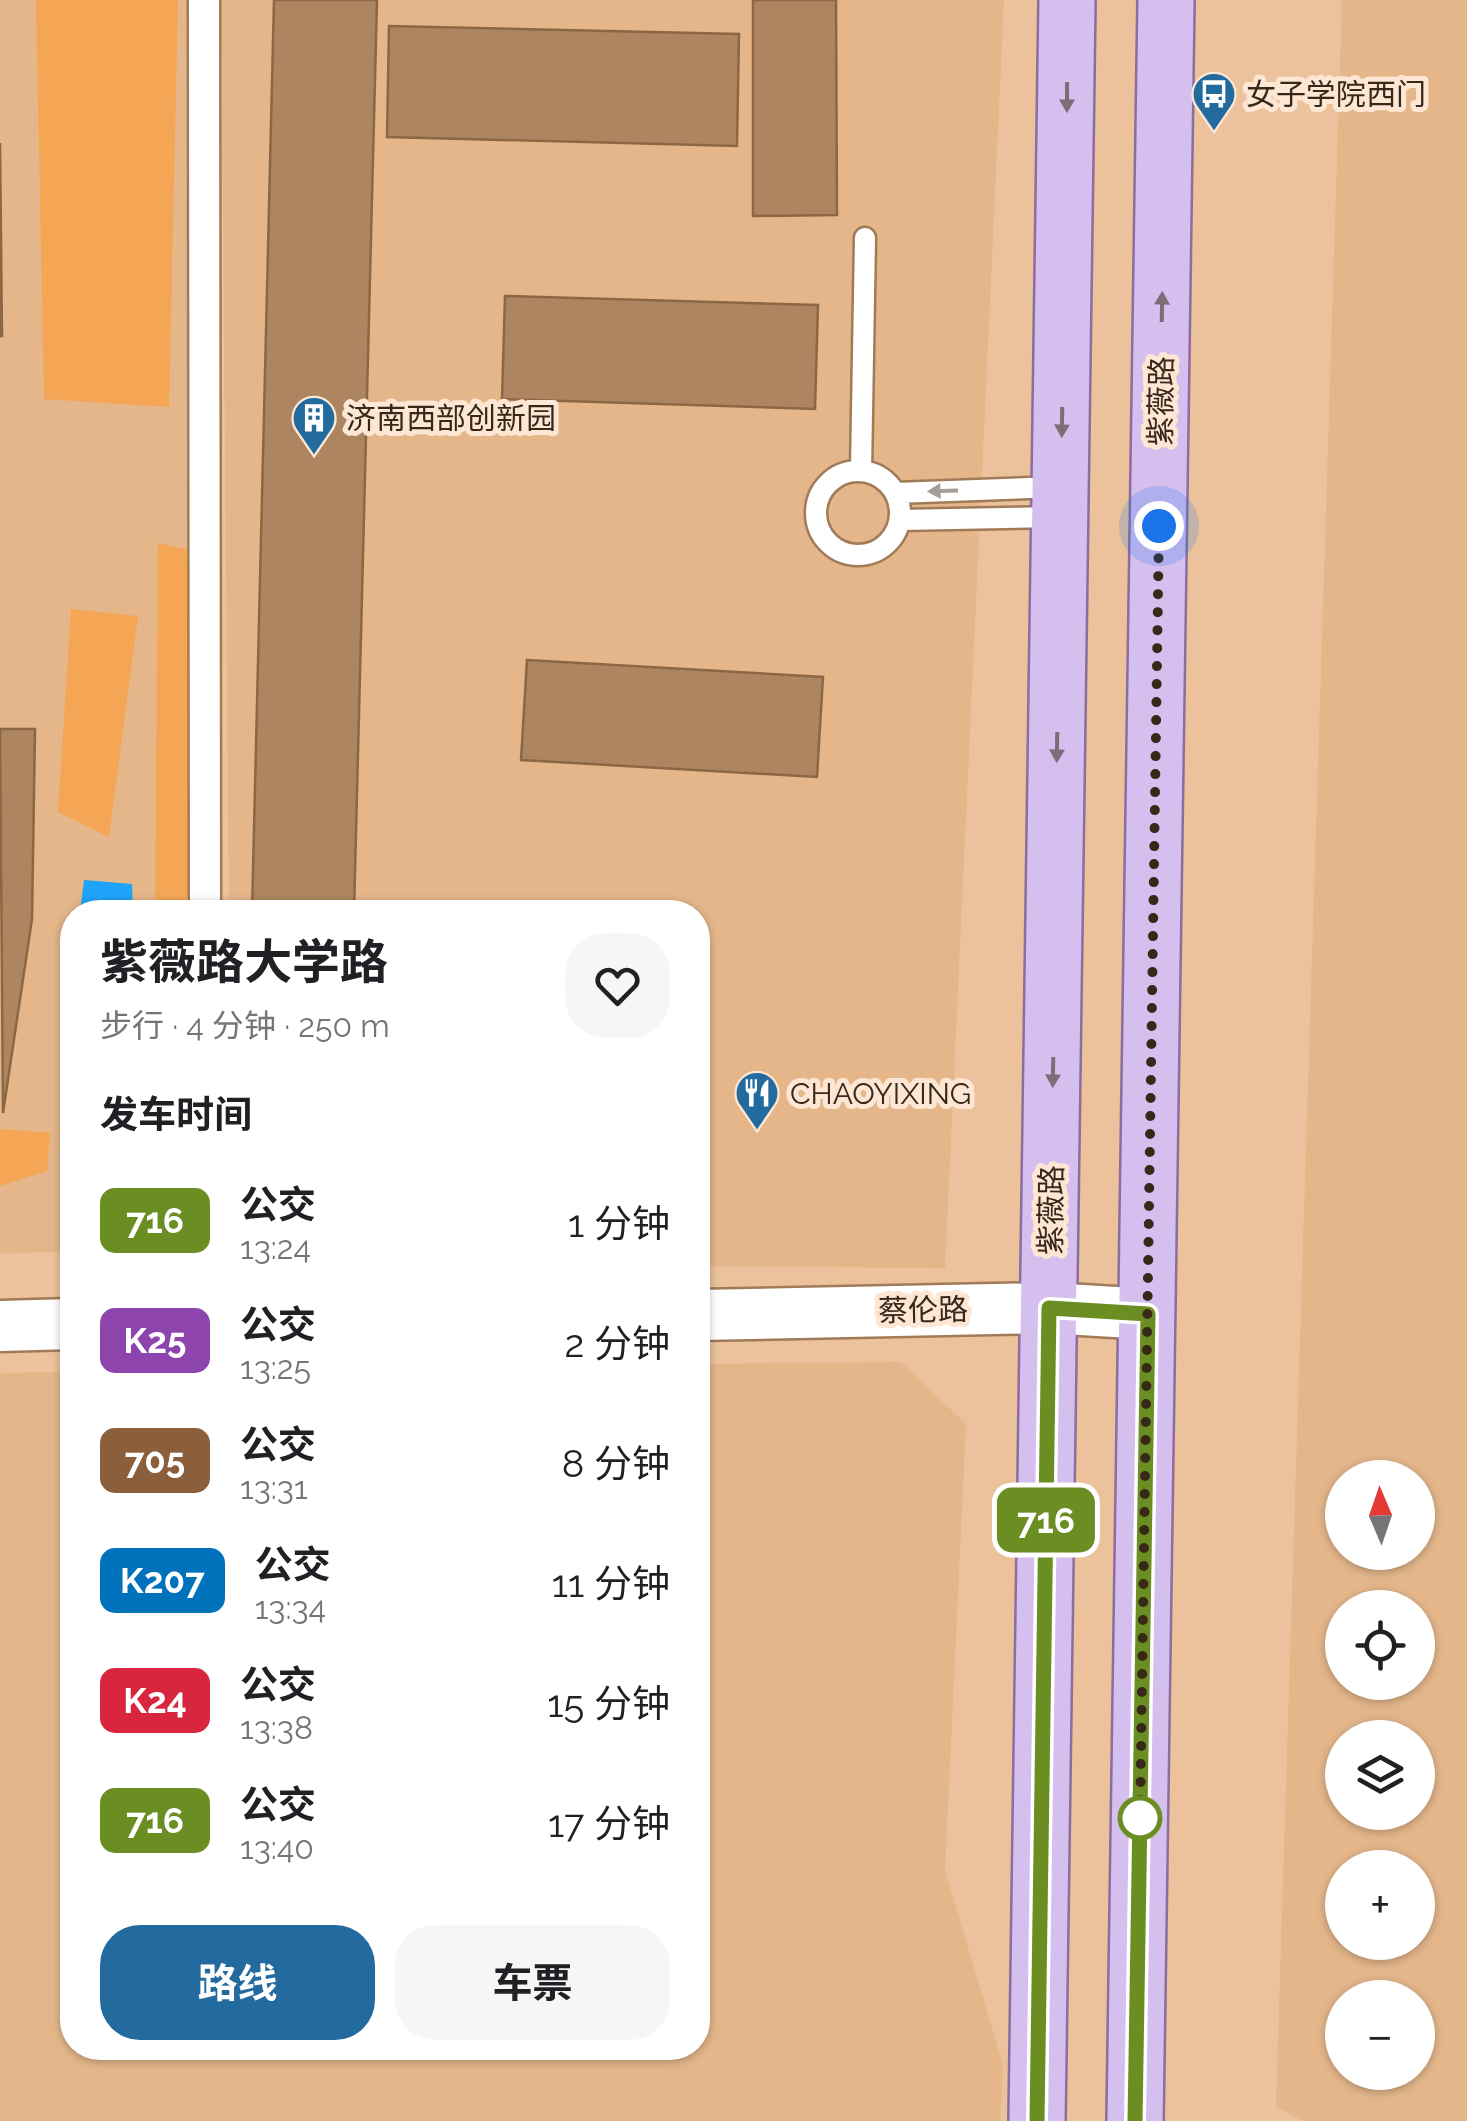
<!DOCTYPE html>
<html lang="zh">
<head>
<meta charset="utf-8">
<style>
	body { margin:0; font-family:Raleway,"Noto Sans SC",sans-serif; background:#f6f6f6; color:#202124; height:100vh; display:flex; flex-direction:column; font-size:38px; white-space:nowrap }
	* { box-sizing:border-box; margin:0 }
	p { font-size:32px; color:#757577 }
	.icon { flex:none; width:55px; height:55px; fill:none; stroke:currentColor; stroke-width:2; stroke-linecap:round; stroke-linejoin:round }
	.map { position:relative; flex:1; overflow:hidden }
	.drawer { position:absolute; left:60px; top:900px; width:650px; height:1160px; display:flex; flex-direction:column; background:#fff; border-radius:40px; box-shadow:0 2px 8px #0004 }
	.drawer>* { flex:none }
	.badge { padding:0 20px; border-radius:15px; font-size:35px; line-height:65px }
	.needle { width:65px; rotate:358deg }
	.fabs { position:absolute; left:1325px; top:1460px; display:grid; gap:20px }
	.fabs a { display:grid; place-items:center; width:110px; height:110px; border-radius:50%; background:#fff; box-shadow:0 2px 8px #0004; font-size:50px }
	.you { position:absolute; width:50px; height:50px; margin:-25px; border:8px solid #fff; border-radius:50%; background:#1a73e8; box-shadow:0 0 0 15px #1a73e833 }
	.map>.badge { position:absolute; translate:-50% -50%; box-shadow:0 0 0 5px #fff }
	h2 { padding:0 40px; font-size:38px; line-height:90px }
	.round { display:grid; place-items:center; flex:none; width:105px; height:105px; border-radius:40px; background:#f6f6f6 }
	.overview { display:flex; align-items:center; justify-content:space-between; height:170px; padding:0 40px }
	h1 { font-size:48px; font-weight:700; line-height:75px }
	.button { display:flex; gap:20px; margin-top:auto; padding:20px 40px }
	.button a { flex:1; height:115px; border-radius:40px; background:#236a9e; color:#fff; font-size:40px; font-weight:700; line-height:115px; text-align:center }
	.button a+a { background:#f6f6f6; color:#202124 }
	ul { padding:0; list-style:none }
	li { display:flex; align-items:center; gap:30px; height:120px; padding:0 40px }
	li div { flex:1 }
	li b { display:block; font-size:38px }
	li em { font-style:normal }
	li .badge { min-width:110px; font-weight:700; text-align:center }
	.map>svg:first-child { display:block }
</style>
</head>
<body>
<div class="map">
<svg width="1467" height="2121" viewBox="0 0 1467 2121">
	<rect width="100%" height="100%" fill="#ebc29b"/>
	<path fill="#e4b68a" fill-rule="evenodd" d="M0,0H204L205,912H72V1252L0,1253Z
		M221,0H1004L945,1268L698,1266V912H229Z
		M1342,0H1467V2121H1303L1276,2107ZM1342,1478H1418V1552H1342ZM1342,1608H1418V1682H1342ZM1342,1738H1418V1812H1342ZM1342,1868H1418V1942H1342ZM1342,1998H1418V2072H1342Z
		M901,1362L966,1424L945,1870L1003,2065L1000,2121H0V1373L72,1372V2048H698V1364Z"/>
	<path fill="#f4a655" d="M36,0H178L169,407L44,399Z
		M158,543L195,551L192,912H155Z
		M71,609L138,616L109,837L58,812Z
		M0,1129L50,1133L47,1171L0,1186Z"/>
	<path fill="#1ea4fb" d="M84,880L132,884L133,912H80Z"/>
	<path fill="#ad8661" stroke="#8c6743" stroke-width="2.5" d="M274,0H377L354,912H252Z
		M753,0H836L837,215L753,216Z
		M389,26L739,34L737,146L387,137Z
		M0,143L2,336H0Z
		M505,296L818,305L815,409L502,399Z
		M527,660L823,677L817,777L521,760Z
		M0,729H35L32,919L3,1113Z"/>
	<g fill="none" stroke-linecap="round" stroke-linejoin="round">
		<defs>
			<path id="service" d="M816 513a42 42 0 1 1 84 0a42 42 0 1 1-84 0Z
				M861,471L865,238
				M895,493L1059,487
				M900,520L1058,517"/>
			<path id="pedestrian" d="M204,0L205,912"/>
			<path id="tertiary" d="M698,1315L1049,1308L1148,1314
				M0,1326L72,1324"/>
			<path id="primary" d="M1037,2121L1067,0
				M1135,2121L1166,0"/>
		</defs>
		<use href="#service" stroke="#a17b57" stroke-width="25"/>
		<use href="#pedestrian" stroke="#a17b57" stroke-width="35"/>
		<use href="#tertiary" stroke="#a17b57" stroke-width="55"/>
		<use href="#primary" stroke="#8b6e9c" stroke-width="60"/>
		<use href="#service" stroke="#fff" stroke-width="20"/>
		<use href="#pedestrian" stroke="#fff" stroke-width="30"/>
		<use href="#tertiary" stroke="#fff" stroke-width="50"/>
		<use href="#primary" stroke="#d4bfee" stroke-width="55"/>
	</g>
	<defs><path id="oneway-solid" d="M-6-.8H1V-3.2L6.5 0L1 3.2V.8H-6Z" transform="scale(2.5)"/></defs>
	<g fill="#7e6c79">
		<use href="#oneway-solid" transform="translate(1067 97) rotate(90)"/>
		<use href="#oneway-solid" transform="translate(1162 307) rotate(-89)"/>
		<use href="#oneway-solid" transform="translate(1062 422) rotate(91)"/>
		<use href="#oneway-solid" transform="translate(1057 747) rotate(91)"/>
		<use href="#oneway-solid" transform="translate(1053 1072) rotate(91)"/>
	</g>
	<use fill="#a59e98" href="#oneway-solid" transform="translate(943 491) rotate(178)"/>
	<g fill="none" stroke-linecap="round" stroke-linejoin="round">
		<defs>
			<path id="line" d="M1037,2121L1049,1308L1148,1314L1135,2121"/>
		</defs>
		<use href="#line" stroke="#fff" stroke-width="22"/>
		<use href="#line" stroke="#6b8e23" stroke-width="15"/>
		<path stroke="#382819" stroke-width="10" stroke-dasharray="0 18" d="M1140,1818L1159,526"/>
	</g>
	<defs>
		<symbol id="bus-pin" viewBox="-11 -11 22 30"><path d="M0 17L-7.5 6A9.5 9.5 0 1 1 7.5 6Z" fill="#236a9e" stroke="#fde7d4"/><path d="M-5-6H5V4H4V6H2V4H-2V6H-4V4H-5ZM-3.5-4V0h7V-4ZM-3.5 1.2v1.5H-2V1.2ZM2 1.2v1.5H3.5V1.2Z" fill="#fff"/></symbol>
		<symbol id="building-pin" viewBox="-11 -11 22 30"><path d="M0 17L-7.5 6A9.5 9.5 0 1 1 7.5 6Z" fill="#236a9e" stroke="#fde7d4"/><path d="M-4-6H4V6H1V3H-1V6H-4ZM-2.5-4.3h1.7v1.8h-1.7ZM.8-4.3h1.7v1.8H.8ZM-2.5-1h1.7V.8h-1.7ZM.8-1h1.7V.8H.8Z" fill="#fff"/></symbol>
		<symbol id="restaurant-pin" viewBox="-11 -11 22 30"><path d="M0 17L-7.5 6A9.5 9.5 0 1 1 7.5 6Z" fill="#236a9e" stroke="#fde7d4"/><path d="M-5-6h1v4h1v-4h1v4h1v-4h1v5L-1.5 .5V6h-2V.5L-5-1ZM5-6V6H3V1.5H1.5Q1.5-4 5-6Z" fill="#fff"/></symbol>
	</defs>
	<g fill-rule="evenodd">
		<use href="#bus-pin" x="1189" y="69" width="50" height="68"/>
		<use href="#building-pin" x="289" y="393" width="50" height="68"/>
		<use href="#restaurant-pin" x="732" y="1068" width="50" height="68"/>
	</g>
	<circle fill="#fff" stroke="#6b8e23" stroke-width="5" cx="1140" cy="1818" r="20"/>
	<g text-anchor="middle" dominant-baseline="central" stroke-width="10" stroke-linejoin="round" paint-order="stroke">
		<g font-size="30" fill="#382819" stroke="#fde7d4" text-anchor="start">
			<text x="1246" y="94">女子学院西门</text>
			<text x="346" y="418">济南西部创新园</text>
			<text x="790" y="1093">CHAOYIXING</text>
		</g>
		<g font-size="30" fill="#382819" stroke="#fde7d4">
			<text transform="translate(1161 401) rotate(-89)">紫薇路</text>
			<text transform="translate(1051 1210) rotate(-89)">紫薇路</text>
			<text transform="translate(923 1310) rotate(-1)">蔡伦路</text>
		</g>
	</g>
</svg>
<div class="fabs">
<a><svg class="needle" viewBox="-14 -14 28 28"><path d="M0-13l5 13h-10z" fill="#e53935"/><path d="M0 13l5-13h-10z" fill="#757577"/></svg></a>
<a><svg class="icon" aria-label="locate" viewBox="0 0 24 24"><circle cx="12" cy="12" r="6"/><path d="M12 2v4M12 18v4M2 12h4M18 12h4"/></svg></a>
<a><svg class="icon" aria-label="layers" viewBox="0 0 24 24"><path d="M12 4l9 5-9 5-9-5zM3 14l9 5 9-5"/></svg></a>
<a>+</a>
<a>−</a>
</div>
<div class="you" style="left:1159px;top:526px"></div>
<b class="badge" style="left:1046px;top:1520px;background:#6b8e23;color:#fff">716</b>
<section class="drawer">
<div class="overview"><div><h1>紫薇路大学路</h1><p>步行 · 4 分钟 · 250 m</p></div><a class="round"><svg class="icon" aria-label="heart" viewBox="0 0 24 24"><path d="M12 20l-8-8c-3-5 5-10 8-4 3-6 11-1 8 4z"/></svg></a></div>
<h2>发车时间</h2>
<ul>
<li><span class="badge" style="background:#6b8e23;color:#fff">716</span><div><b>公交</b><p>13:24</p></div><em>1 分钟</em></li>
<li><span class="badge" style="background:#8e44ad;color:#fff">K25</span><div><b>公交</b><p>13:25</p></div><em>2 分钟</em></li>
<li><span class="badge" style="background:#8b5e3c;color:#fff">705</span><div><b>公交</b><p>13:31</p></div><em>8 分钟</em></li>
<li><span class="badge" style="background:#0072bc;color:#fff">K207</span><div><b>公交</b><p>13:34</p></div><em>11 分钟</em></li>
<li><span class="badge" style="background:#d7263d;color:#fff">K24</span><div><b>公交</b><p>13:38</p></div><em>15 分钟</em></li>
<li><span class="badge" style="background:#6b8e23;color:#fff">716</span><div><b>公交</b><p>13:40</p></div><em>17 分钟</em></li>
</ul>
<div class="button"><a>路线</a><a>车票</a></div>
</section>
</div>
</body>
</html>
